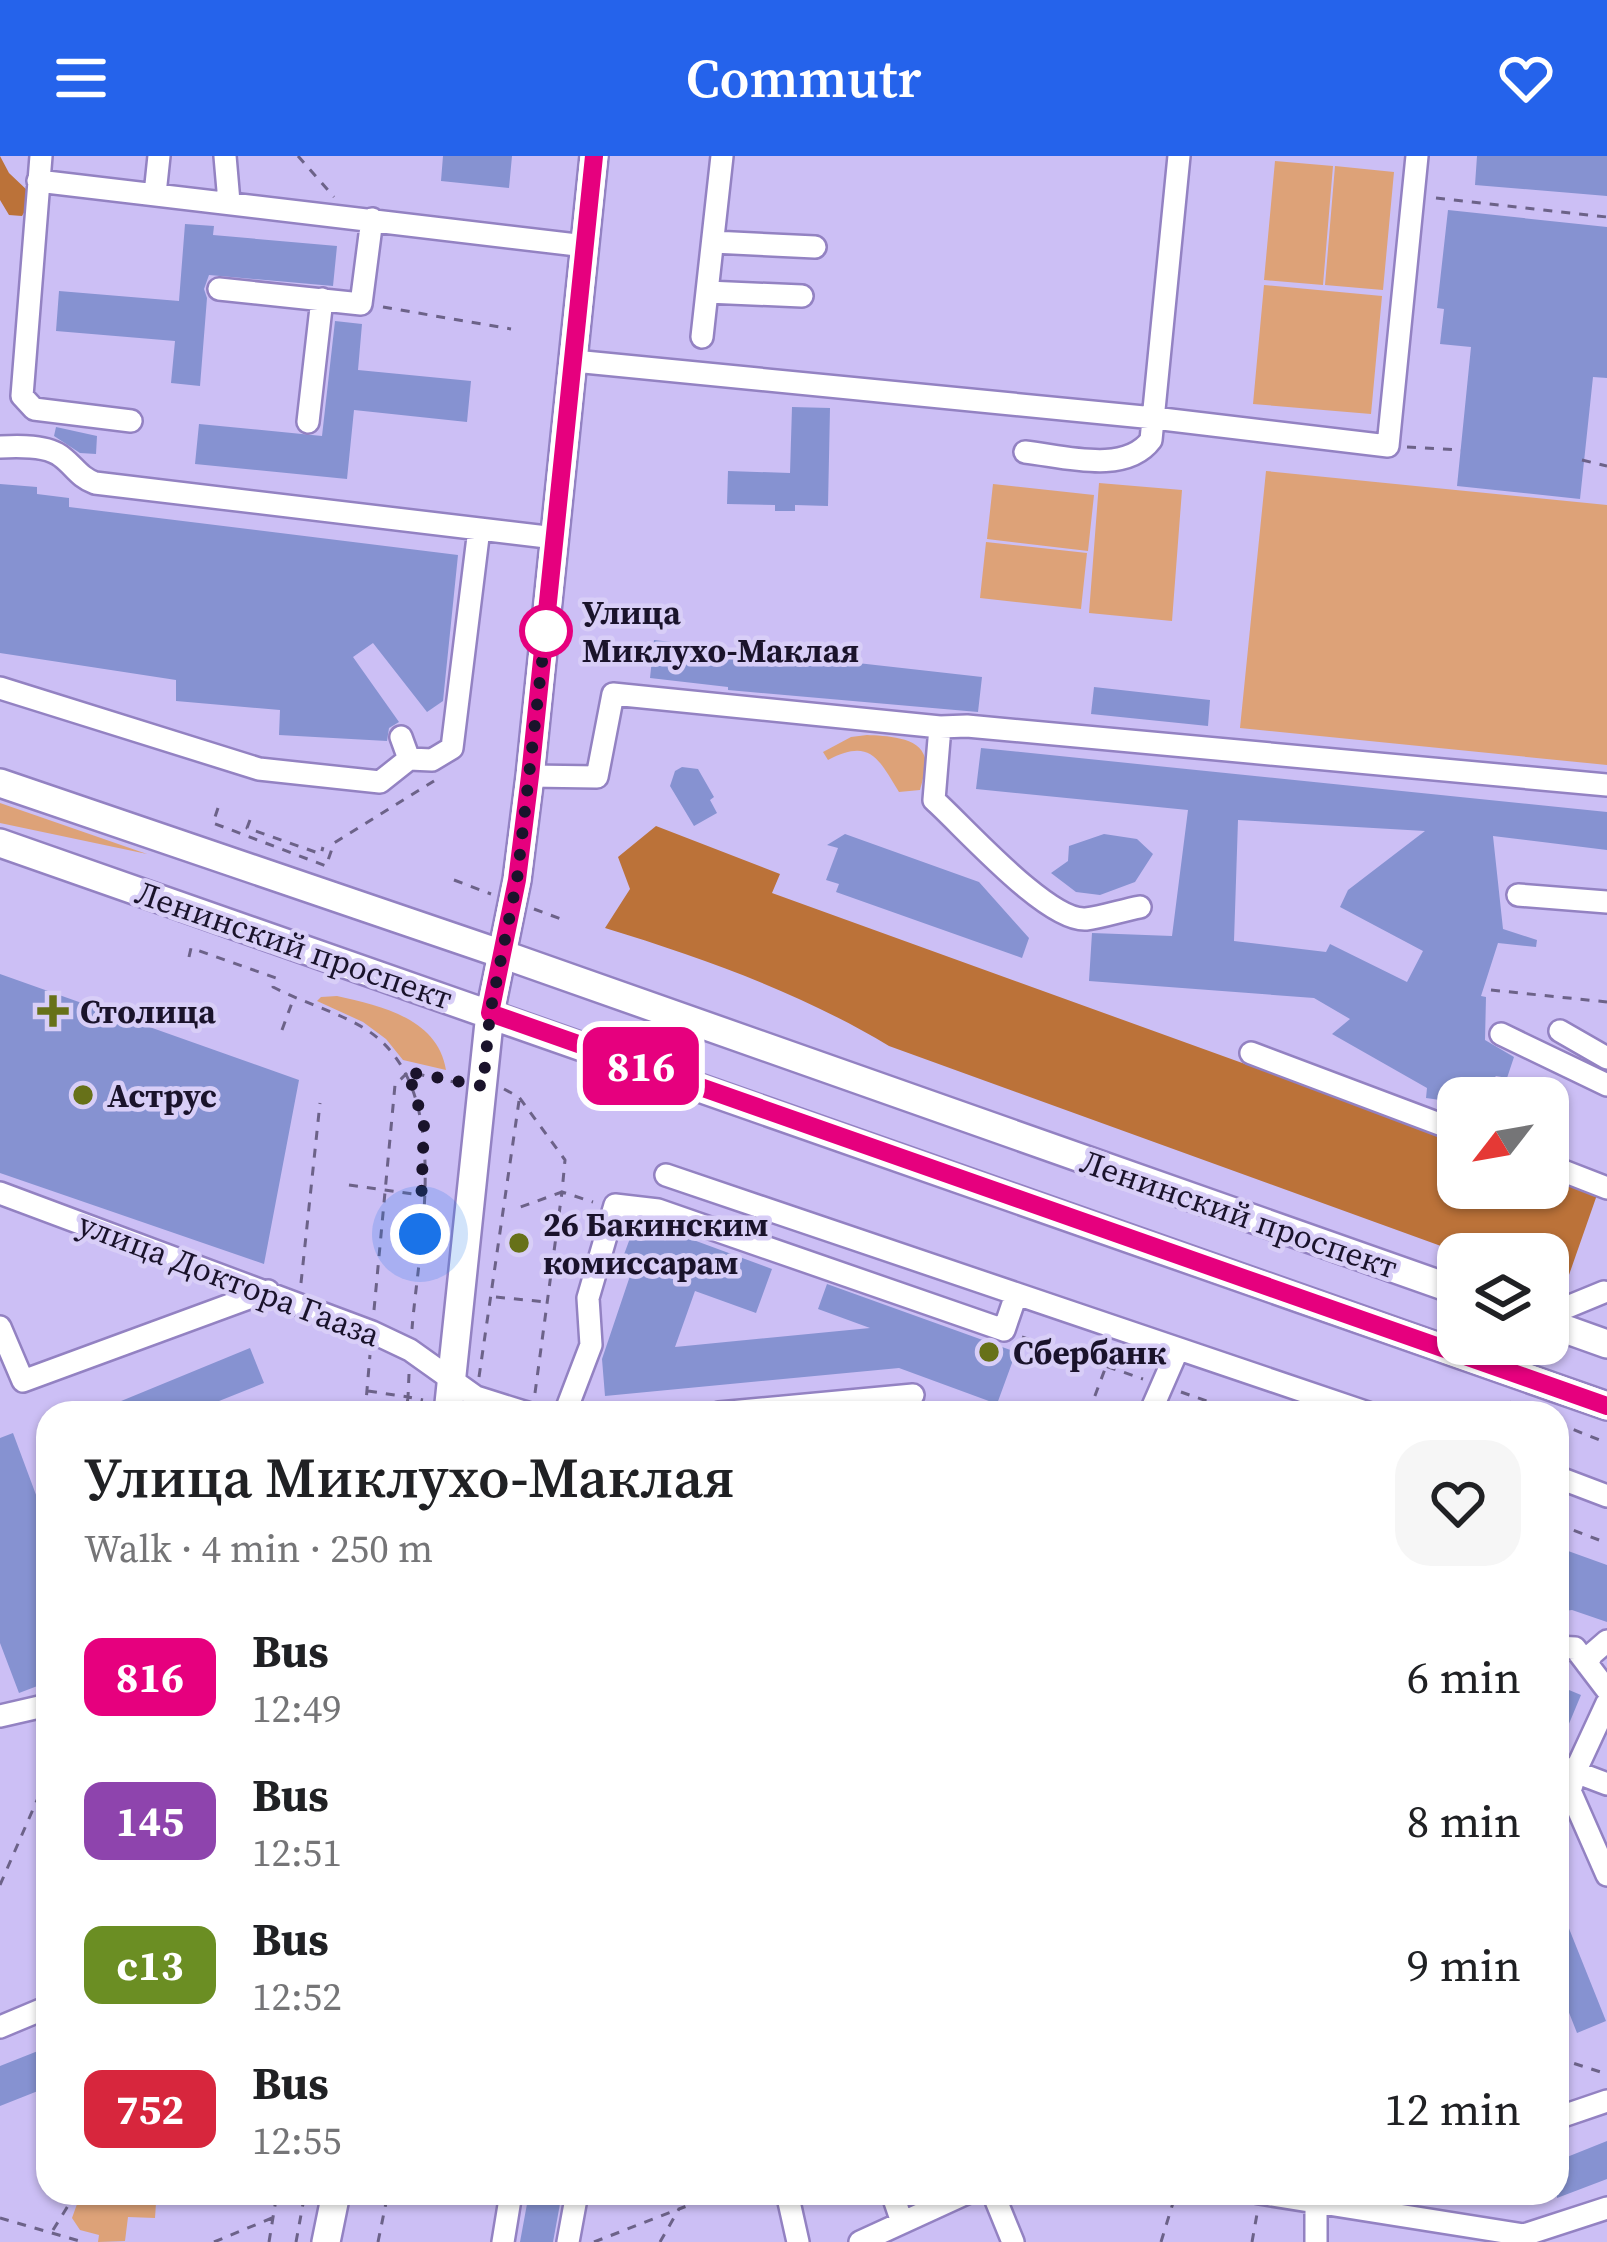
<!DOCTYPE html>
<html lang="en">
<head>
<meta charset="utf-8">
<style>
	body { margin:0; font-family:"Source Serif 4",serif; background:#f6f6f6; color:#202124; height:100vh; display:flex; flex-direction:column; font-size:45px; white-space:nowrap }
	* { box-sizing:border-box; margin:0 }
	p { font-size:39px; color:#757577 }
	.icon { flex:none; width:66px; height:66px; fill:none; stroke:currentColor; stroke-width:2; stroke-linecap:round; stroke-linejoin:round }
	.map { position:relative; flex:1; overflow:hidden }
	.sheet { position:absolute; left:36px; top:1245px; width:1533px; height:804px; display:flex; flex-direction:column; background:#fff; border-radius:36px; box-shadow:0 3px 9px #0004 }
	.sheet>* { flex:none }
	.badge { padding:0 24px; border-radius:18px; font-size:42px; line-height:78px }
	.needle { width:78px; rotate:239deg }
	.buttons { position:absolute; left:1437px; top:921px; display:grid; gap:24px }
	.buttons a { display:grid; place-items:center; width:132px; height:132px; border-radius:24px; background:#fff; box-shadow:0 3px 9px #0004; font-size:60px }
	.you { position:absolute; width:60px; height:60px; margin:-30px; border:9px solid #fff; border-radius:50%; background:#1a73e8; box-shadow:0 0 0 18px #1a73e833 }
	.map>.badge { position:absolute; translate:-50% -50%; box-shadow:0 0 0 6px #fff }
	.round { display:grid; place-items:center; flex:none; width:126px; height:126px; border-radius:36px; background:#f6f6f6 }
	.overview { display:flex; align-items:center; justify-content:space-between; height:204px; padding:0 48px }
	h1 { font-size:57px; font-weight:600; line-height:90px }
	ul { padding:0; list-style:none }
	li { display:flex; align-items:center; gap:36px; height:144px; padding:0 48px }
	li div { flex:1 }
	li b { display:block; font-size:45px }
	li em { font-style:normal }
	li .badge { min-width:132px; font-weight:700; text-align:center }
	header { display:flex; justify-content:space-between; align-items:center; height:156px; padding:0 48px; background:#2563eb; color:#fff; font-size:54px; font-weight:600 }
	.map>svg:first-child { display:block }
</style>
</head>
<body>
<header><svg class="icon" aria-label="menu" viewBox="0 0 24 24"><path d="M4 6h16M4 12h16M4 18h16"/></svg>Commutr<svg class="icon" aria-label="heart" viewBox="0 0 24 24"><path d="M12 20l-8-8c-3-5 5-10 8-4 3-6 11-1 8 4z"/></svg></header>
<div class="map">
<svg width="1607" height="2086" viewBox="0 0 1607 2086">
	<rect width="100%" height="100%" fill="#ccbff5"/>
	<path fill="#dda278" d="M1275,5L1333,10L1323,129L1264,124Z
		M1335,10L1394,16L1383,134L1325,129Z
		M1264,129L1382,140L1371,258L1253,248Z
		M1266,315L1607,349V609L1240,572Z
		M1099,327L1182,334L1172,465L1089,457Z
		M993,328L1094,339L1088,395L987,383Z
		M986,386L1087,397L1081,453L980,442Z
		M867,579C884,580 920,580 925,602C927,610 922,626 920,634L899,636C879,604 871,581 828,604L823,596L851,581Z
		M0,647L147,698L0,667Z
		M337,840C382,850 438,863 446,914L403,904L386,883L363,866L317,845L321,841Z
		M81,2037H126L128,2047H156L155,2062L128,2061L125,2085L98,2086L99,2079L80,2074L72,2062Z"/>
	<path fill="#bb7239" d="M0,0L9,17L28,35L29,48L22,60L9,59L0,44Z
		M656,670L780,718L772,737L1458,985V1032H1548V1018L1598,1036L1563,1136L1548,1130V1098H1463L889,890C801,837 703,802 605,772L630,733L618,701Z"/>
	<path fill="#8692d1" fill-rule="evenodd" d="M443,0H512L509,32L441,25Z
		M1477,0H1607V40L1475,29Z
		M1448,54L1607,71V222L1593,221L1580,343L1457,330L1471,191L1440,188L1444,153L1437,152Z
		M185,68L214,70L213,79L337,90L333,130L209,119L204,133L207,142L200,230L171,227L175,185L56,175L59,135L179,145Z
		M335,165L362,168L358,214L471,225L467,266L354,254L347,323L195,308L199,268L322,280Z
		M792,251L830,252L828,350L795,349V355H775V349L727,348L728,315L790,317Z
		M56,271L97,280L96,298L80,297L54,280Z
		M0,328L37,331V338L69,342V351L458,399L443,545L427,556L373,487L353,501L399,566L389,572L387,585L279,579L280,554L176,545V524L0,497Z
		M654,484L982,521L978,556L728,534V531L650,522Z
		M1094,531L1210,544L1208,570L1091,558Z
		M981,592L1607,656V694L1493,680L1503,773L1537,784L1536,791L1498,787L1481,840L1486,841L1485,884L1514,901L1507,922L1496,920L1480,937L1466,922L1461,942H1454V946L1426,942L1427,932L1332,878L1350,863L1314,842L1089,825L1092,777L1172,780L1188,654L976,633ZM1238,664L1425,675L1348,734L1340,751L1423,795L1407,826L1330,788L1326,796L1234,785Z
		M682,611L698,613L714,641L710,644L717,657L694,670L670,630L675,615Z
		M845,678L979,726L1029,782L1022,802L836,736L839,728L826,724L838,692L827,689Z
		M1104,678L1137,683L1153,698L1135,726L1100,739L1076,736L1051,717L1068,705L1069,690Z
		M0,818L299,924L264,1108L0,1017Z
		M636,1066L650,1068L772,1113L756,1157L695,1135L675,1191L870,1172L818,1153L827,1128L1016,1196L997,1248L899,1212L605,1240L602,1203L631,1117L619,1112Z
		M250,1192L264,1227L189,1257H92Z
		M13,1277L48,1371V1526L19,1537L0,1487V1282Z
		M1557,1391L1607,1409V1466L1572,1454L1557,1456Z
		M1557,1529L1581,1539L1558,1594H1557Z
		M1558,1745L1606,1865L1577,1877L1557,1826Z
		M48,1891V1931L0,1950V1910Z
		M1607,1985V2023L1557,2042V2005Z
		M529,2037H562L553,2086H520Z"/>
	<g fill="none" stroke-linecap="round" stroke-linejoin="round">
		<defs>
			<path id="minor" d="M41,0L22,240L34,253L131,265
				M225,0L229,46
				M38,25L585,90
				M155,38L159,0
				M713,86L815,91
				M219,133L361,148L372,63
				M707,136L802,140
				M702,181L722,0
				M574,205L1154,262L1388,290L1417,0
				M308,266L322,143
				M0,291C18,290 48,289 62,301C75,311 79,321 95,327L555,382
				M1025,296C1063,300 1125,319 1151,284L1179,0
				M0,532L259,613L380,626L409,603
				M940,571L934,644C965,672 1048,766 1086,763C1103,761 1123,754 1140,751
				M401,581L409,603L432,604L452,592L479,373
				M530,620L597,621L613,538L940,571L967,570L1607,629
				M1518,739L1607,746
				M1560,875L1607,902
				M1501,878L1607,929
				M1251,897L1458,975
				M1548,1009L1607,1032
				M666,1019L1368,1257
				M0,1037L372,1176L410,1194L476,1241L527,1257
				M1548,1159L1604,1136
				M0,1171L23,1225L268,1135
				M565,1257L591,1189L588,1142L615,1049L658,1054L1004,1174L1016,1139
				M719,1257L913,1239
				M1150,1257L1178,1193
				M1557,1321L1607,1340
				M1557,1491L1575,1492L1607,1534
				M1587,1508L1592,1498L1607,1485
				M0,1560L48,1549
				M1557,1609L1607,1628
				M1575,1616L1607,1547
				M1576,1616L1570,1635L1607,1719
				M0,1871L48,1851
				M1557,1962L1607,1945
				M787,2037L798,2086
				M892,2037L902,2066
				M993,2037L1013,2086
				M1259,2037L1524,2079L1607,2052
				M503,2086L511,2037
				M568,2086L577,2037
				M860,2086L967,2037
				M1316,2086V2047"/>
			<path id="major" d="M0,627L502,798L1458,1135
				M0,687L1607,1250
				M1548,1167L1607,1188
				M448,1257L490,857L517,724L530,620L594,0
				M326,2086L336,2037"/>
		</defs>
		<use href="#minor" stroke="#9382c2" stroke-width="26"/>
		<use href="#major" stroke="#9382c2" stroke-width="32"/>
		<path stroke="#6c6288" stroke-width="3" stroke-dasharray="9 9" stroke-linecap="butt" d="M298,0L334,41
			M1436,42L1607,61
			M383,151L511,173
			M1407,291L1461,294
			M1582,304L1607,310
			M218,652L213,667L326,710L334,687L434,625
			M250,664L247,672L321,698L323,691
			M454,724L491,738
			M534,753L561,763
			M189,801L191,792L276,822L273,831C303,847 339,856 367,874C455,932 419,1083 412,1173
			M1491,834L1607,846
			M282,874L293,844
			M504,933L519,941L565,1004L562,1036L515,1053
			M349,1029L421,1039
			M301,1127L320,947
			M496,1141L546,1146
			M374,1154L395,929L408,916L459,927
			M1022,1181L1143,1223
			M409,1218L408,1241L423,1244
			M479,1221L519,945
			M368,1235L408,1241L406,1257
			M1181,1236L1241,1257
			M535,1237L562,1036L593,1046
			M1510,1246L1534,1257
			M365,1257L370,1199
			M1097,1257L1093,1245L1105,1213
			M1557,1267L1607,1287
			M1557,1368L1607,1387
			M0,1729L48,1619
			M1557,1902L1607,1918
			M0,2062L83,2086
			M53,2074L76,2037
			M214,2086L272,2062
			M269,2086L277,2037
			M296,2086L305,2037
			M378,2086L388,2037
			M594,2086L679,2053
			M660,2086L679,2053L720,2037
			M1161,2086L1176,2037
			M1252,2086L1257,2058"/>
		<use href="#minor" stroke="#fff" stroke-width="21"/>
		<use href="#major" stroke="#fff" stroke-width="27"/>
	</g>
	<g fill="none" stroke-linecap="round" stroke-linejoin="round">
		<defs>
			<path id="line" d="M594,0L530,620L517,724L490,857L1607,1250"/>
		</defs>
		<use href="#line" stroke="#fff" stroke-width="27"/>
		<use href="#line" stroke="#e6007e" stroke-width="18"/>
		<path stroke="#1a132b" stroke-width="12" stroke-dasharray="0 21.6" d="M420,1078L424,968L408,916L483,930L490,857L517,724L546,471V475"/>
	</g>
	<circle fill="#fff" stroke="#e6007e" stroke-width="6" cx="546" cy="475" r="24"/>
	<g fill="#677119" stroke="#d8cef7" stroke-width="4.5">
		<path d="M47 837h12v12h12v12h-12v12h-12v-12h-12v-12h12z"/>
		<circle cx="83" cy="939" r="12"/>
		<circle cx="519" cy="1087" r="12"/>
		<circle cx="989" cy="1196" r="12"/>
	</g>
	<g text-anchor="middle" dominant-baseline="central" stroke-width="9" stroke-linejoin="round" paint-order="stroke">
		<g font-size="33" font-weight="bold" fill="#1a132b" stroke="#d8cef7" text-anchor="start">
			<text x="582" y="456">Улица<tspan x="582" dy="38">Миклухо-Маклая</tspan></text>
		</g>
		<g font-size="33" fill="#1a132b" stroke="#d8cef7">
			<text transform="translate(294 789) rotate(19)">Ленинский проспект</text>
			<text transform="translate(1239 1058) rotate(19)">Ленинский проспект</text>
			<text transform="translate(229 1123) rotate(21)">улица Доктора Гааза</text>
		</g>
		<g font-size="33" font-weight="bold" fill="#1a132b" stroke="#d8cef7" text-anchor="start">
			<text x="80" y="855">Столица</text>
			<text x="107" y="939">Аструс</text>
			<text x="543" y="1068">26 Бакинским<tspan x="543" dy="38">комиссарам</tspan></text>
			<text x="1013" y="1196">Сбербанк</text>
		</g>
	</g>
</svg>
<div class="buttons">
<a><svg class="needle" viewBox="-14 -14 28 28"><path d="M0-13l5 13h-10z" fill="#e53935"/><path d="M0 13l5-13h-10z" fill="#757577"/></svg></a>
<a><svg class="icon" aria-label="layers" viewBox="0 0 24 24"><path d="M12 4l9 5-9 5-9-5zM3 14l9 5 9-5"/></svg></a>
</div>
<div class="you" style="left:420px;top:1078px"></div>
<b class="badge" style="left:641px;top:910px;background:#e6007e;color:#fff">816</b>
<section class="sheet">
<div class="overview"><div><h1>Улица Миклухо-Маклая</h1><p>Walk · 4 min · 250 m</p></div><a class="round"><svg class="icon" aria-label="heart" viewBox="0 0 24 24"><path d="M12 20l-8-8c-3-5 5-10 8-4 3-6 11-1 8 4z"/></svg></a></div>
<ul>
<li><span class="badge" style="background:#e6007e;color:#fff">816</span><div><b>Bus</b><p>12:49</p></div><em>6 min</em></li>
<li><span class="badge" style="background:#8e44ad;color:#fff">145</span><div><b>Bus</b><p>12:51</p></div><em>8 min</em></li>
<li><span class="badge" style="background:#6b8e23;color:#fff">с13</span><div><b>Bus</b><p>12:52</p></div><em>9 min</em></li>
<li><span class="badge" style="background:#d7263d;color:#fff">752</span><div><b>Bus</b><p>12:55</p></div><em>12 min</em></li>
</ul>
</section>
</div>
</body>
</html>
